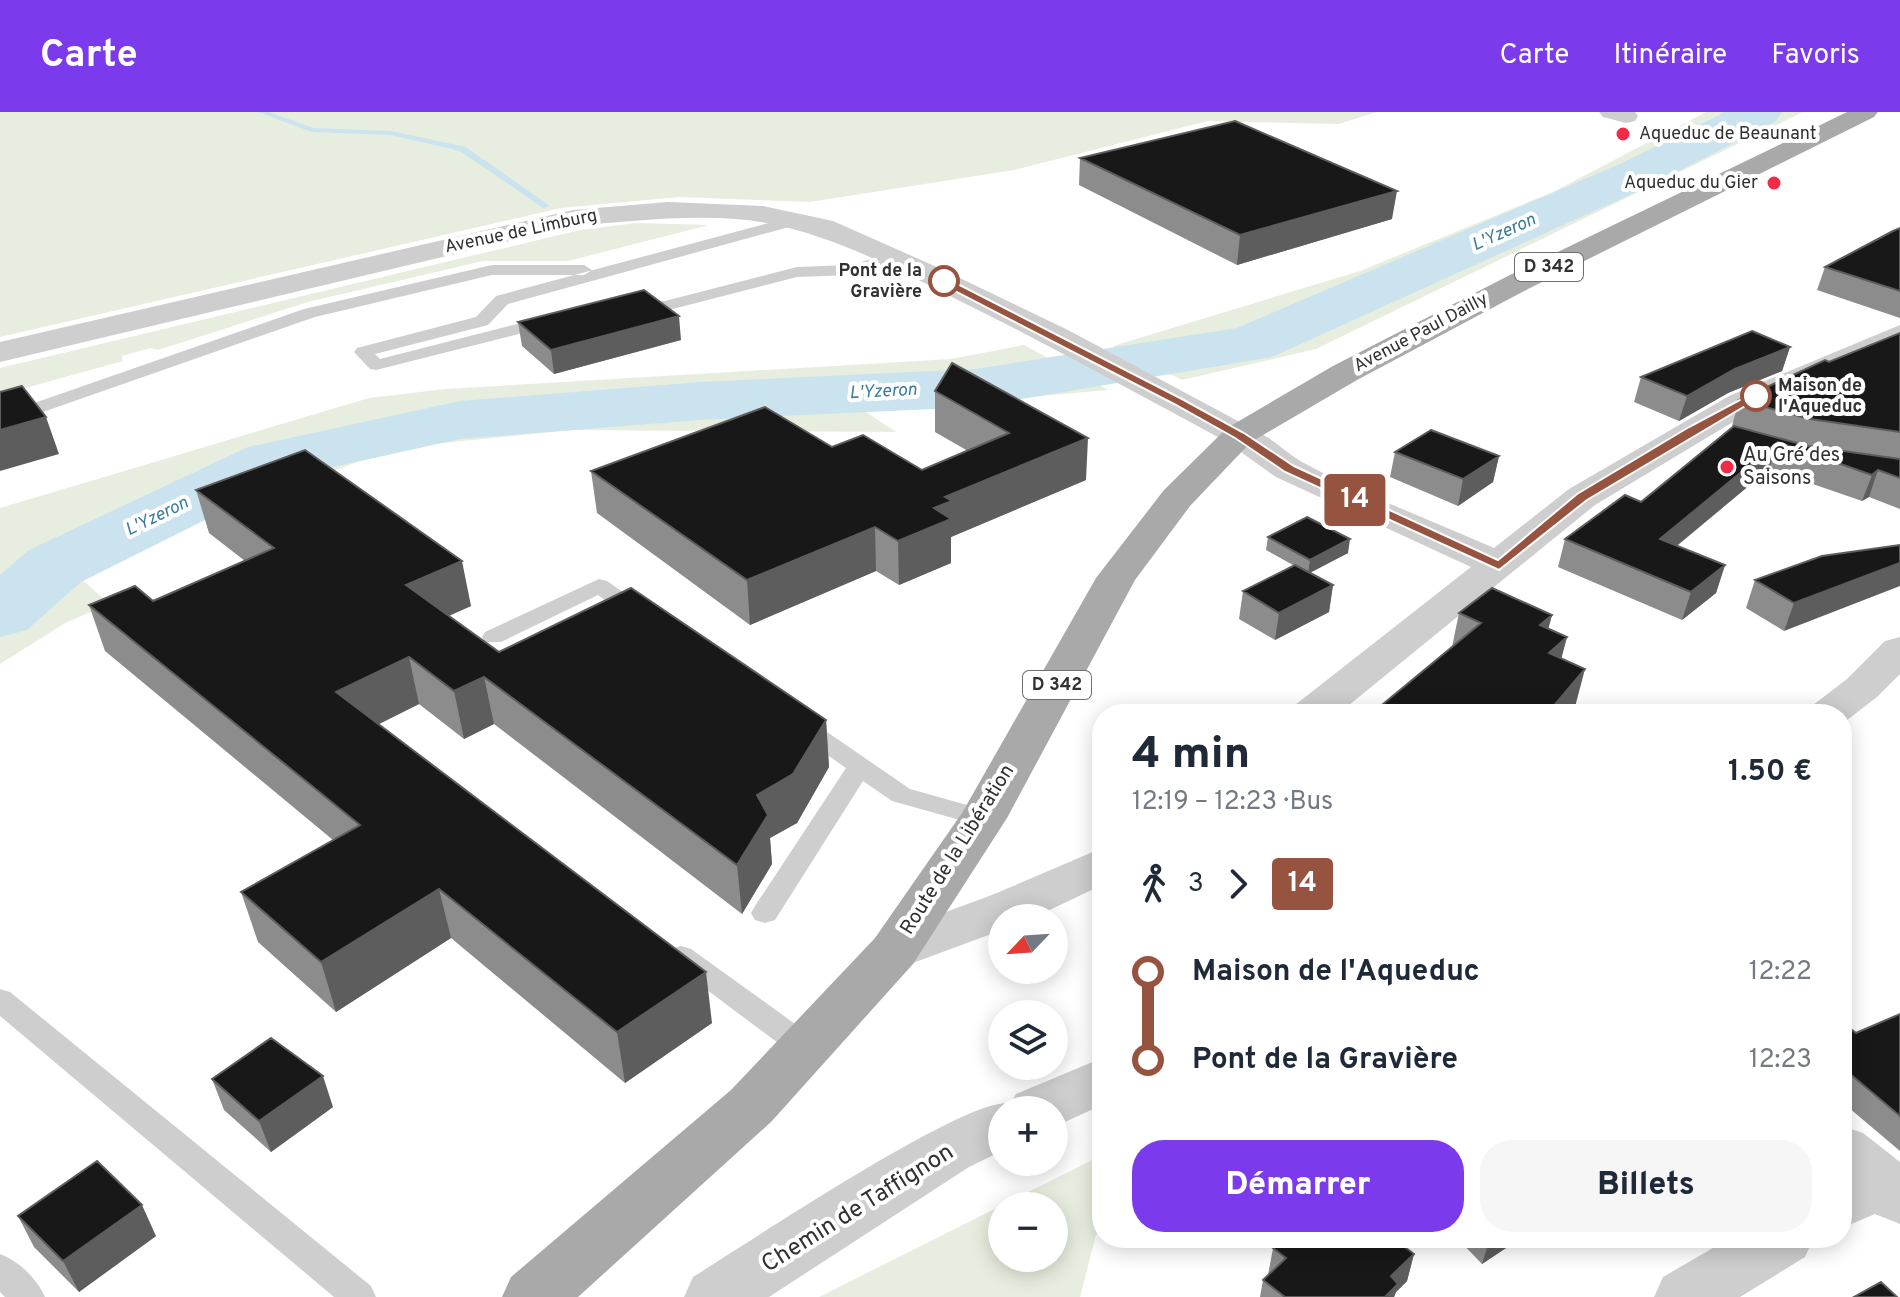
<!DOCTYPE html>
<html lang="fr">
<head>
<meta charset="utf-8">
<style>
	body { margin:0; font-family:Overpass,sans-serif; background:#f6f6f7; color:#1f2937; height:100vh; display:flex; flex-direction:column; font-size:30px; white-space:nowrap }
	* { box-sizing:border-box; margin:0 }
	p { font-size:26px; color:#747a83 }
	.icon { flex:none; width:44px; height:44px; fill:none; stroke:currentColor; stroke-width:2; stroke-linecap:round; stroke-linejoin:round }
	.map { position:relative; flex:1; overflow:hidden }
	.sheet { position:absolute; left:1092px; top:592px; width:760px; height:544px; display:flex; flex-direction:column; background:#fff; border-radius:32px; box-shadow:0 4px 20px #0003 }
	.sheet>* { flex:none }
	.badge { padding:0 16px; border-radius:6px; font-size:28px; line-height:52px }
	.needle { width:52px; rotate:245deg }
	.fabs { position:absolute; left:988px; top:792px; display:grid; gap:16px }
	.fabs a { display:grid; place-items:center; width:80px; height:80px; border-radius:50%; background:#fff; box-shadow:0 4px 20px #0003; font-size:40px }
	.map>.badge { position:absolute; translate:-50% -50%; box-shadow:0 0 0 4px #fff }
	.legs { display:flex; align-items:center; gap:12px; height:88px; padding:0 40px; font-size:26px }
	.legs p { margin-inline-start:auto }
	.summary { display:flex; align-items:center; justify-content:space-between; height:136px; padding:0 40px }
	h1 { font-size:44px; font-weight:800; line-height:60px }
	.button { display:flex; gap:16px; margin-top:auto; padding:16px 40px }
	.button a { flex:1; height:92px; border-radius:32px; background:#7c3aed; color:#fff; font-size:32px; font-weight:800; line-height:92px; text-align:center }
	.button a+a { background:#f6f6f7; color:#1f2937 }
	ul { padding:0 40px; list-style:none }
	li { display:flex; align-items:center; gap:28px; height:88px; font-size:30px }
	li i { display:grid; place-items:center; width:12px; height:100%; margin:0 10px; background:currentColor }
	li i::after { content:''; width:20px; height:20px; margin:-10px; border:6px solid; border-radius:50%; background:#fff }
	li p { margin-inline-start:auto }
	li:first-child i { background:linear-gradient(#0000 50%,currentColor 0) }
	li:last-child i { background:linear-gradient(currentColor 50%,#0000 0) }
	header { display:flex; align-items:center; gap:48px; box-sizing:border-box; height:112px; padding:0 40px; background:#7c3aed; color:#fff }
	header strong { font-size:38px }
	nav { display:flex; gap:44px; margin-inline-start:auto; font-size:28px }
	.map>svg:first-child { display:block }
</style>
</head>
<body>
<header>
<strong>Carte</strong>
<nav><a>Carte</a><a>Itinéraire</a><a>Favoris</a></nav>
</header>
<div class="map">
<svg width="1900" height="1185" viewBox="0 0 1900 1185">
	<rect width="100%" height="100%" fill="#fff"/>
	<path fill="#e8eedf" fill-rule="evenodd" d="M0,0H1377L1339,12L1208,9L1014,58L810,90L679,85L561,96L0,225Z
		M1706,0H1803L1316,237L1182,268L1113,234L1360,159L1553,80Z
		M636,111L709,113L568,149H483L308,190L158,238L150,236L122,244L123,249L0,283V256L580,118Z
		M1024,233L1108,278L866,300L896,320L571,318L394,336L72,459L110,492L67,510L0,552V396L369,286L445,277L951,247Z
		M1102,1043V1119L1096,1123L1080,1185H819ZM1054,1094V1146H1002V1094Z"/>
	<g fill="none" stroke-linecap="round" stroke-linejoin="round">
		<path fill="#cae3ef" fill-rule="evenodd" d="M258,0H269L313,16L391,19L466,35L550,94L543,96L460,39L391,23L312,20Z"/>
		<path fill="#cae3ef" fill-rule="evenodd" d="M1725,0H1782L1776,9L1656,71L1272,245L975,295L700,308L460,327L293,364L81,470L27,518L0,525V463L29,438L248,335L460,289L700,270L975,257L1237,216L1622,51Z"/>
		<path fill="#cecece" fill-rule="evenodd" d="M795,104L803,109L800,112L508,192L488,213L375,242L380,247L552,203L560,208L558,212L376,258L370,257L354,240L357,236L476,205L496,184Z
			M894,141L902,146L900,149L851,163L797,165L665,199L634,198L626,193L634,188L665,189L797,155L850,153Z
			M492,153H584L592,158L584,163H492L315,205L0,315V303L304,197Z
			M599,467L607,469L648,498L651,503L648,508H632L598,483L501,530H485L482,525L485,520Z
			M802,607L811,609L910,677L992,700L996,706L992,712L983,715L974,712L892,689L863,669L775,808L765,811L755,808L751,801L755,794L846,656L793,619L790,614L793,609Z
			M681,834L691,837L816,927L820,935L816,943L805,947L794,943L671,851L667,844L671,837Z
			M0,877L10,880L371,1174L376,1185H334L0,904Z
			M0,1142C19,1149 37,1167 45,1185H5L0,1180Z"/>
		<path fill="#cecece" fill-rule="evenodd" d="M1599,0H1635L1638,4L1635,9L1626,11L1603,5Z
			M1900,213V234L1753,298L1595,393L1338,602H1289L1295,593L1471,455L1276,365L1227,330L1222,323L1227,316C1257,308 1278,336 1302,350C1363,383 1431,408 1494,436L1569,377L1729,284Z
			M1900,525V562L1877,585L1842,612V602H1807L1813,593L1847,567L1885,529Z
			M1102,736V773L1033,806H1002V818L894,858L875,852L868,839L875,826L992,783Z
			M1102,946V993L1054,1015V998H1002V1039L969,1055L769,1185H684L693,1165C739,1137 973,980 1010,992L1016,982Z
			M1842,1014L1863,1021L1900,1050V1112L1875,1102L1842,1116Z
			M1730,1126H1814L1805,1145L1740,1185H1654L1663,1165Z"/>
		<path fill="#cecece" fill-rule="evenodd" d="M668,90L763,94L833,109L939,156L1068,218L1251,316L1256,323L1251,330L1239,333L1227,330C1138,282 1049,233 958,188C897,157 834,124 767,111C707,100 634,109 573,114L0,250V230L573,98Z"/>
		<path fill="#a9a9a9" fill-rule="evenodd" d="M1847,0H1878L1874,5L1528,177L1357,268L1251,330L1190,394L1135,468L1007,706L913,852L771,1010L578,1185H502L511,1165L731,978L875,826L962,701L1096,466L1164,378L1227,316L1333,254L1506,165Z"/>
	</g>
	<path fill="#8c8c8c" d="M1080,46L1392,107L1237,153L1079,73Z
		M1900,116V206L1817,178L1825,155Z
		M518,210L681,228L554,262L522,234Z
		M1900,221V397L1869,385L1862,389L1769,357L1677,434L1725,453L1716,481L1682,508L1558,455L1565,427L1641,390L1733,314H1732L1739,288Z
		M1790,235L1782,259L1728,281L1679,309L1634,290L1641,265Z
		M952,251L1086,368L951,425V451L899,473L876,459L750,513L597,401L591,359L832,335L922,358L968,339L935,320V279Z
		M1395,340L1499,344L1493,370L1458,394L1390,365Z
		M196,378L471,494L449,504L499,540L826,608L829,655L797,711L770,726L772,752L742,802L494,612L464,627L419,592L379,612L712,911L625,971L451,826L336,900L258,830L241,780L333,728L105,539L89,493L153,489L245,449L209,421Z
		M1268,425L1348,441L1310,460L1333,473L1329,500L1275,528L1239,507L1243,479L1293,453L1266,438Z
		M1822,444L1784,519L1746,496L1755,468Z
		M1459,501L1552,503L1548,517L1567,525L1561,546L1575,595L1452,535Z
		M1900,902V1039L1842,990V910L1856,921Z
		M212,967L333,995L271,1040L224,998Z
		M18,1104L156,1124L79,1180L34,1135Z
		M1457,1126H1521L1482,1152Z
		M1273,1136L1414,1142L1407,1169L1396,1180L1394,1185H1260L1263,1168L1268,1163Z"/>
	<path fill="#5d5d5d" d="M1397,79L1392,107L1237,153L1240,123Z
		M679,204L681,228L554,262L551,238Z
		M1790,235L1782,259L1728,281L1679,309L1687,284L1735,257Z
		M46,305L59,342L0,359V318Z
		M1088,326L1086,368L951,425V451L899,473L898,429L945,385Z
		M1778,330L1769,357L1652,454L1660,427Z
		M1499,344L1493,370L1458,394L1463,367Z
		M1878,358L1869,385L1862,389L1872,363Z
		M875,415L876,459L750,513L747,468Z
		M1350,427L1348,441L1308,462L1310,448Z
		M462,449L471,494L416,518L406,473Z
		M1900,451V474L1784,519L1794,491Z
		M1725,453L1716,481L1682,508L1691,480Z
		M1333,473L1329,500L1275,528L1279,501Z
		M1552,503L1542,540L1540,513Z
		M1567,525L1557,563L1549,541Z
		M409,545L419,592L349,627L336,580Z
		M1585,557L1575,595L1569,602H1547Z
		M484,565L494,612L464,627L454,579Z
		M826,608L829,655L797,711L770,726L772,752L742,802L737,753L757,683Z
		M439,777L451,826L336,900L321,850Z
		M706,860L712,911L625,971L617,920Z
		M323,964L333,995L271,1040L259,1009Z
		M142,1093L156,1124L79,1180L63,1149Z
		M1490,1126H1521L1482,1152Z
		M1414,1142L1407,1169L1396,1180L1394,1185H1385L1391,1164Z"/>
	<path fill="#181818" stroke="#5d5d5d" stroke-width="2" d="M1235,9L1397,79L1240,123L1080,46Z
		M1900,116V179L1825,155L1893,119Z
		M644,178L679,204L551,238L518,210Z
		M1752,219L1790,235L1735,257L1687,284L1641,265Z
		M1900,221V320L1810,307L1739,288L1825,248L1829,250Z
		M952,251L1088,326L945,385L952,389L934,396L951,407L898,429L875,415L747,468L591,359L765,295L832,335L863,323L922,358L1009,321L935,279Z
		M22,274L46,305L0,318V280Z
		M1734,314L1808,334L1900,347V366L1878,358L1872,363L1778,330L1660,427L1725,453L1691,480L1565,427L1625,383L1641,390Z
		M1431,318L1499,344L1463,367L1395,340Z
		M305,338L462,449L406,473L499,540L631,476L826,608L793,662L757,683L768,703L737,753L484,565L454,579L409,545L336,580L706,860L617,920L439,777L321,850L241,780L360,713L89,493L135,474L153,489L274,436L196,378Z
		M1307,405L1350,427L1310,448L1268,425Z
		M1900,433V451L1794,491L1755,468L1822,444Z
		M1295,453L1333,473L1279,501L1243,479Z
		M1492,476L1552,503L1540,513L1567,525L1549,541L1585,557L1547,602H1371L1481,511L1459,501Z
		M1900,902V1004L1842,955V910L1856,921Z
		M271,926L323,964L259,1009L212,967Z
		M97,1049L142,1093L63,1149L18,1104Z
		M1284,1126H1393L1414,1142L1391,1164L1398,1172L1385,1185H1285L1263,1168L1286,1146L1273,1136Z
		M1881,1170L1897,1185H1854Z"/>
	<path fill="#965340" stroke="#fff" stroke-width="2" d="M941,167H948L1182,287L1244,321L1294,354L1498,448L1577,382L1689,315L1751,282L1762,284L1587,388L1499,458L1285,360L1235,326L1174,292L941,172Z"/>
	<g fill="#f12b46" stroke="#fff" stroke-width="3">
		<circle cx="1623" cy="22" r="8"/>
		<circle cx="1774" cy="71" r="8"/>
		<circle cx="1727" cy="355" r="8"/>
	</g>
	<g fill="#fff" stroke="#965340" stroke-width="4">
		<circle cx="944" cy="169" r="14"/>
		<circle cx="1756" cy="284" r="14"/>
	</g>
	<g text-anchor="middle" dominant-baseline="central" stroke-width="8" stroke-linejoin="round" paint-order="stroke">
		<g font-size="18" fill="#313131" stroke="#fff" text-anchor="start">
			<text x="1639" y="22">Aqueduc de Beaunant</text>
			<text x="1758" y="71" text-anchor="end">Aqueduc du Gier</text>
		</g>
		<g font-size="18" fill="#313131" stroke="#fff">
			<text transform="translate(521 120) rotate(-12)">Avenue de Limburg</text>
			<text transform="translate(1421 221) rotate(-28)">Avenue Paul Dailly</text>
		</g>
		<g font-size="18" font-style="italic" fill="#387a9a" stroke="#fff">
			<text transform="translate(1504 121) rotate(-24)">L'Yzeron</text>
			<text transform="translate(883 280) rotate(-3)">L'Yzeron</text>
			<text transform="translate(157 405) rotate(-26)">L'Yzeron</text>
		</g>
		<g fill="#fff" stroke="#6f6f6f" stroke-width="2">
			<rect x="1515" y="141" width="68" height="28" rx="6"/>
			<rect x="1023" y="559" width="68" height="28" rx="6"/>
		</g>
		<g font-size="18" font-weight="bold" fill="#313131">
			<text x="1549" y="155">D 342</text>
			<text x="1057" y="573">D 342</text>
		</g>
		<g font-size="18" font-weight="bold" fill="#313131" stroke="#fff" text-anchor="end">
			<text x="922" y="159">Pont de la<tspan x="922" dy="21">Gravière</tspan></text>
			<text x="1778" y="274" text-anchor="start">Maison de<tspan x="1778" dy="21">l'Aqueduc</tspan></text>
		</g>
		<g font-size="20" fill="#313131" stroke="#fff" text-anchor="start">
			<text x="1743" y="344">Au Gré des<tspan x="1743" dy="23">Saisons</tspan></text>
		</g>
		<g font-size="20" fill="#313131" stroke="#fff">
			<text transform="translate(958 738) rotate(-58)">Route de la Libération</text>
		</g>
		<g font-size="24" fill="#313131" stroke="#fff">
			<text transform="translate(858 1097) rotate(-32)">Chemin de Taffignon</text>
		</g>
	</g>
</svg>
<div class="fabs">
<a><svg class="needle" viewBox="-14 -14 28 28"><path d="M0-13l5 13h-10z" fill="#e53935"/><path d="M0 13l5-13h-10z" fill="#747a83"/></svg></a>
<a><svg class="icon" aria-label="layers" viewBox="0 0 24 24"><path d="M12 4l9 5-9 5-9-5zM3 14l9 5 9-5"/></svg></a>
<a>+</a>
<a>−</a>
</div>
<b class="badge" style="left:1355px;top:388px;background:#965340;color:#fff">14</b>
<section class="sheet">
<div class="summary"><div><h1>4 min</h1><p>12:19 – 12:23 · Bus</p></div><b>1.50 €</b></div>
<div class="legs"><svg class="icon" aria-label="walk" viewBox="0 0 24 24"><circle cx="13" cy="4" r="2"/><path d="M13 8l-2 6 4 7M11 14l-3 7M7 12l3-4h3l4 4"/></svg>3<svg class="icon" aria-label="forward" viewBox="0 0 24 24"><path d="M9 5l7 7-7 7"/></svg><b class="badge" style="background:#965340;color:#fff">14</b></div>
<ul>
<li><i style="color:#965340"></i><b>Maison de l'Aqueduc</b><p>12:22</p></li>
<li><i style="color:#965340"></i><b>Pont de la Gravière</b><p>12:23</p></li>
</ul>
<div class="button"><a>Démarrer</a><a>Billets</a></div>
</section>
</div>
</body>
</html>
